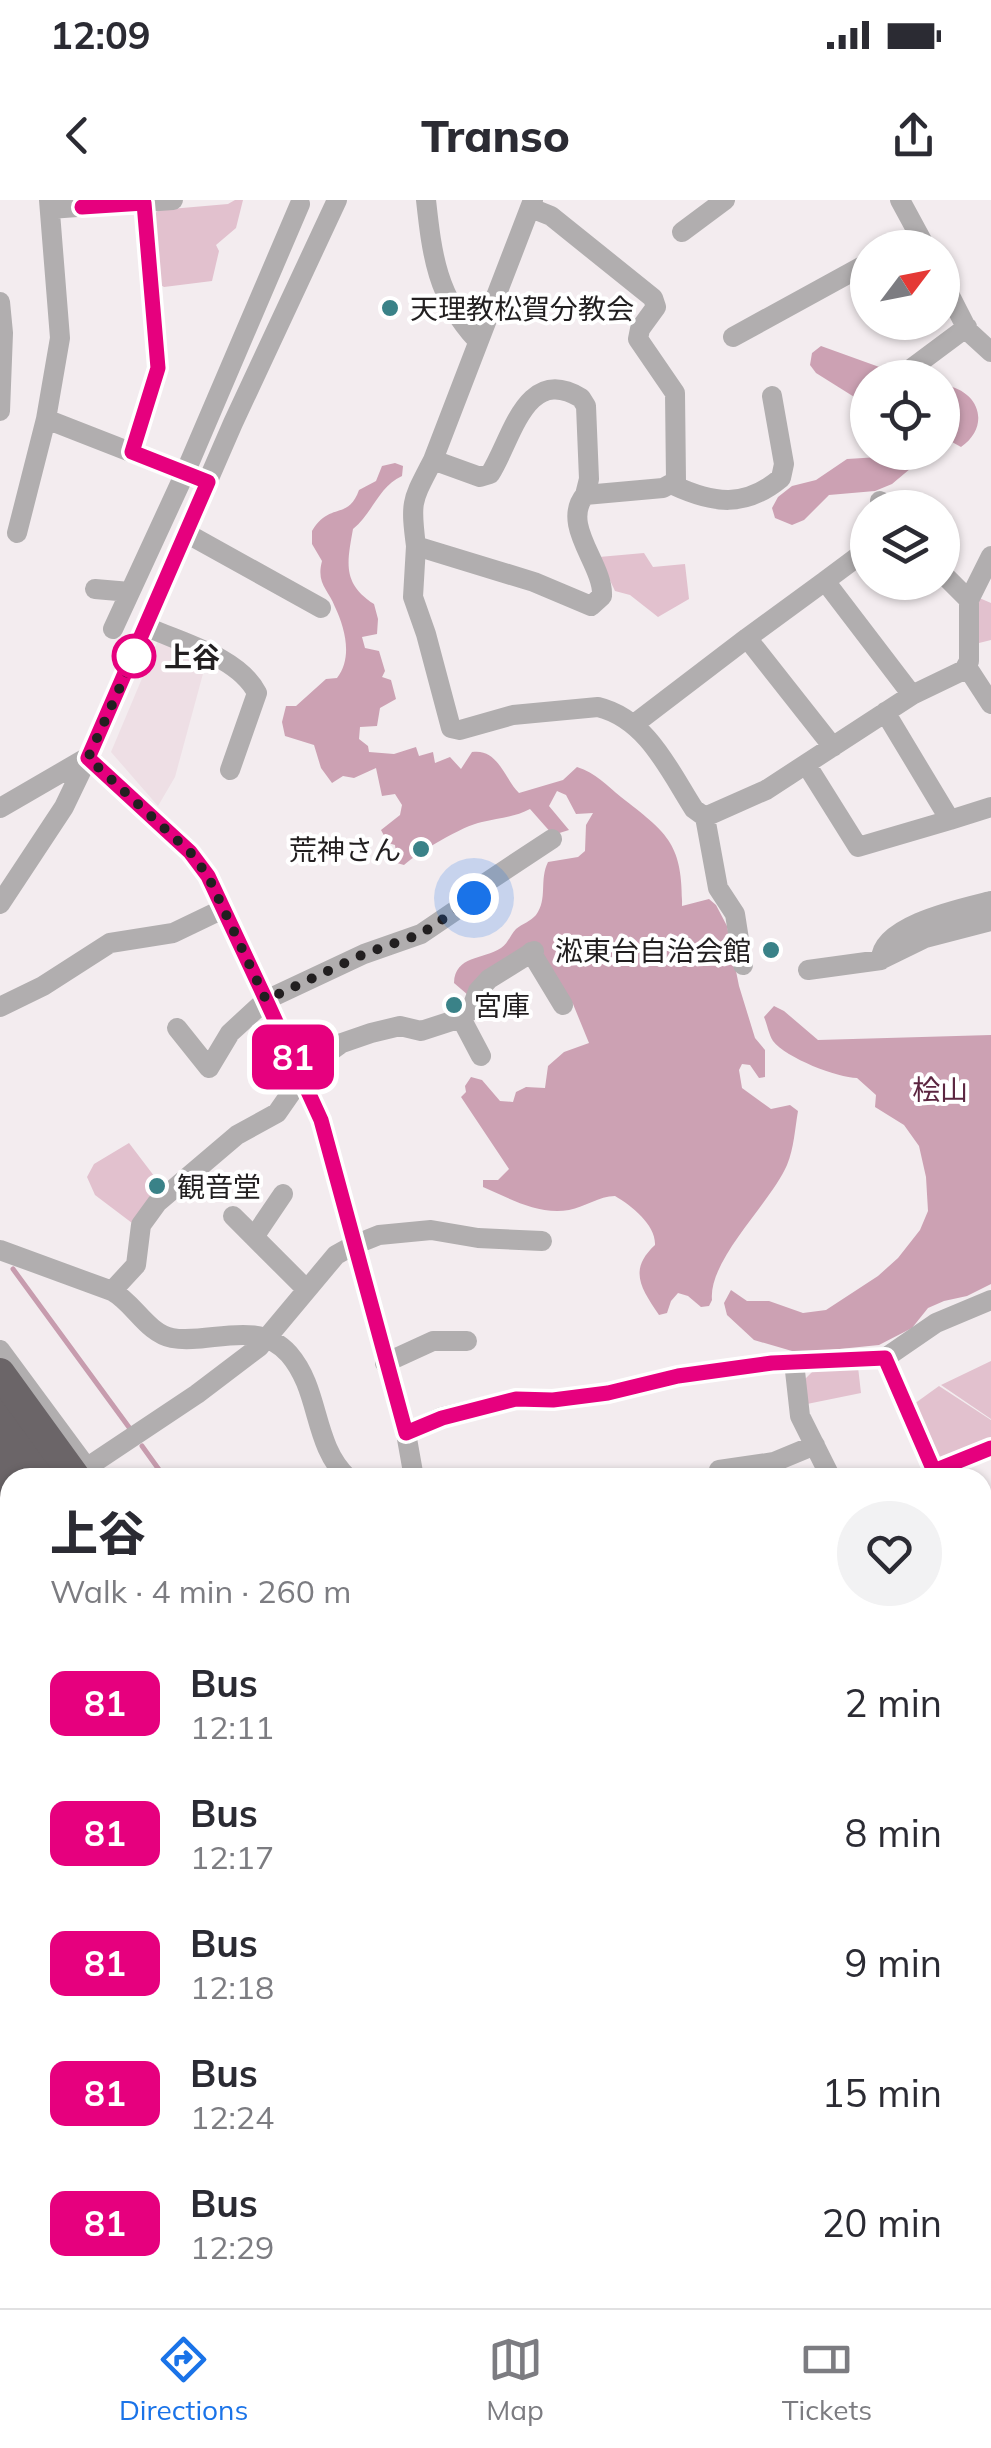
<!DOCTYPE html>
<html lang="en">
<head>
<meta charset="utf-8">
<style>
	body { margin:0; font-family:Mulish,"Noto Sans JP",sans-serif; background:#f2f2f3; color:#2b2b33; height:100vh; display:flex; flex-direction:column; font-size:38px; white-space:nowrap }
	* { box-sizing:border-box; margin:0 }
	p { font-size:32px; color:#7c7c81 }
	.icon { flex:none; width:55px; height:55px; fill:none; stroke:currentColor; stroke-width:2; stroke-linecap:round; stroke-linejoin:round }
	.map { position:relative; flex:1; overflow:hidden }
	.drawer { position:absolute; left:0px; top:1268px; width:992px; height:842px; display:flex; flex-direction:column; background:#fff; border-radius:30px 30px 0 0; box-shadow:0 2px 8px #0004 }
	.drawer>* { flex:none }
	.badge { padding:0 20px; border-radius:15px; font-size:35px; line-height:65px }
	.needle { width:65px; rotate:58deg }
	.fabs { position:absolute; left:850px; top:30px; display:grid; gap:20px }
	.fabs a { display:grid; place-items:center; width:110px; height:110px; border-radius:50%; background:#fff; box-shadow:0 2px 8px #0004; font-size:50px }
	.you { position:absolute; width:50px; height:50px; margin:-25px; border:8px solid #fff; border-radius:50%; background:#1a73e8; box-shadow:0 0 0 15px #1a73e833 }
	.map>.badge { position:absolute; translate:-50% -50%; box-shadow:0 0 0 5px #fff }
	.round { display:grid; place-items:center; flex:none; width:105px; height:105px; border-radius:52px; background:#f2f2f3 }
	.head { display:flex; align-items:center; justify-content:space-between; height:170px; padding:0 50px }
	h1 { font-size:48px; font-weight:800; line-height:75px }
	ul { padding:0; list-style:none }
	li { display:flex; align-items:center; gap:30px; height:130px; padding:0 50px }
	li div { flex:1 }
	li b { display:block; font-size:38px }
	li em { font-style:normal }
	li .badge { min-width:110px; font-weight:700; text-align:center }
	.status { display:flex; justify-content:space-between; align-items:center; height:70px; padding:0 50px; background:#fff; direction:ltr }
	.status svg { height:28px; fill:currentColor }
	header { display:flex; justify-content:space-between; align-items:center; height:130px; padding:0 50px; background:#fff; font-size:45px; font-weight:800 }
	.menu { display:flex; justify-content:space-around; align-items:center; height:140px; border-top:2px solid #e1e1e2; background:#fff; font-size:28px; color:#7c7c81 }
	.menu a { display:grid; justify-items:center; gap:5px }
	.menu .on { color:#1a73e8 }
	.map>svg:first-child { display:block }
</style>
</head>
<body>
<div class="status"><b>12:09</b><svg viewBox="0 0 49 12"><path d="M0 12V9h3v3zM5 12V6h3v6zM10 12V3h3v9zM15 12V0h3v12zM26 1h20v11H26zM47 4h2v5h-2z"/></svg></div>
<header><svg class="icon" aria-label="back" viewBox="0 0 24 24"><path d="M15 5l-7 7 7 7"/></svg>Transo<svg class="icon" aria-label="share" viewBox="0 0 24 24"><path d="M12 15V3M7 8l5-5 5 5M5 13v7h14v-7"/></svg></header>
<div class="map">
<svg width="991" height="2108" viewBox="0 0 991 2108">
	<rect width="100%" height="100%" fill="#f3ecef"/>
	<path fill="#eedfe5" d="M159,438L207,459L175,577L158,606L111,552Z
		M447,2100H612L617,2108H448Z"/>
	<path fill="#e2c1ce" d="M235,0H243L236,28L216,45L219,51L212,81L164,87L159,84L154,14L159,10L228,4Z
		M644,353L653,367L685,364L689,399L658,417L630,395L615,391L599,357Z
		M977,397L991,403V440L975,444Z
		M129,943L164,989L132,1023L95,995L87,977L94,964Z
		M991,1161V1219L941,1185Z
		M833,1167H858L861,1193L807,1204L802,1182L813,1171Z
		M939,1186L991,1220V1241L945,1261L936,1257L914,1204Z"/>
	<path fill="#cca1b3" d="M821,146L907,177L868,178L867,205L816,173L810,165L812,153Z
		M943,185C980,190 991,226 961,247L952,242L943,243Z
		M883,252L929,253L892,284L875,291L829,295L804,320L792,325L775,318L772,308L778,297L792,286L816,280L847,259L879,257Z
		M395,263L403,266L402,276C378,287 373,313 353,329C347,363 342,383 374,404L378,419L377,434L362,437L365,448L379,451L385,471L382,477L391,480L396,499L380,508L377,526L360,527L359,539L368,546L369,552L394,554L416,547L419,556L433,552L435,563L450,557L461,569L472,552C498,548 504,578 519,593L563,580L577,567C596,573 606,585 621,597C667,633 683,643 682,706L709,699L716,705L727,726L739,786L755,838L765,850V877L759,878L750,865L742,864L739,870L742,888L771,909L790,905L798,911C795,928 794,948 787,965C770,1004 708,1060 712,1100L709,1106L701,1107L688,1096L678,1093L671,1101L667,1113L659,1115C641,1088 628,1070 655,1045C656,1025 632,1006 615,996C599,996 585,1007 569,1010C538,1015 511,999 483,987V980H498L509,969L461,897L466,892L465,886L471,877L482,880L500,901L513,902L516,892L526,887L545,888L548,866L564,852L589,843L573,804L558,791L542,751L468,795L454,783C455,755 483,760 501,748C508,744 510,735 516,729C522,724 531,721 536,715C548,699 539,680 548,662L578,657L585,651L586,625L593,613L576,614L566,595L557,591L549,606L569,630L553,635L530,609C515,617 499,618 482,622C462,626 419,652 404,665L397,663L395,645L388,643L381,630L400,615L402,605L395,594L382,596L376,568L354,578L343,576L332,583L321,568L314,545L285,536L282,522L286,506H296L326,479L337,478C353,458 345,428 335,407C328,389 316,384 322,361L312,344V331C330,301 348,321 359,290L376,281L382,266Z
		M774,806L784,811L818,840L991,835V1084L967,1096L944,1101L928,1108L912,1128L879,1145L810,1152L792,1151L754,1140L727,1115L724,1103L731,1090L747,1101H769L803,1113L826,1110L878,1076L898,1058L920,1030L928,1011L926,977L919,946L904,925L875,907L876,895L857,878C838,878 786,858 773,841C769,835 767,824 764,817Z
		M982,1550L991,1553V1920L982,1911Z
		M0,2044L10,2049V2100H24L19,2108H0Z"/>
	<path fill="#c79cae" d="M0,1444H10V1482L0,1483Z
		M737,2100H842L860,2108H751Z"/>
	<g fill="none" stroke-linecap="round" stroke-linejoin="round">
		<path stroke="#c79cae" stroke-width="5" d="M13,1069L131,1230
			M142,1246L165,1278"/>
		<path stroke="#b1aeaf" stroke-width="20" d="M49,0L60,138L46,219L197,278
			M426,0C432,55 437,97 477,140
			M533,0L433,260C412,301 410,300 416,346L534,382L591,406L602,396C604,365 560,325 585,295
			M900,0L926,48
			M50,9L173,0
			M682,32L725,0
			M896,48L919,35
			M942,80L968,131L991,152
			M0,102L3,133L0,211
			M733,137L868,63
			M912,168L967,127
			M132,252L158,168L144,0
			M433,260L480,277L490,274C512,240 525,164 581,198L586,206L589,279L585,295L663,288L676,281L675,193L638,139L640,129L656,107L653,98L551,16L531,8
			M673,285C714,304 745,308 781,278L784,264L772,196
			M880,301L885,308
			M17,333L46,219
			M186,333L321,408
			M416,346L413,397L426,434L451,528L460,530L513,515L598,507C647,519 669,570 694,609L705,617L766,590L912,495L964,470L969,461V400L991,356
			M868,349L825,381L912,495
			M942,373L969,400
			M95,389L130,392
			M147,427C182,443 239,457 257,493L230,570
			M113,429L185,273L300,4
			M747,438L825,381
			M967,467L991,504
			M633,525L747,438L833,547
			M88,557L190,651L208,676L321,920L406,1233L414,1278
			M806,564L858,647L950,620L885,512
			M0,608L88,557
			M705,617L718,688L735,714L743,765
			M950,620L991,607
			M0,704L64,607L88,557L233,223L337,0
			M531,752L563,805
			M882,759L925,738L991,721
			M808,770L881,760C880,725 964,708 991,701
			M0,807L43,786L110,743L173,733L223,709
			M461,818L481,856
			M177,828L209,868L230,833L266,800L364,754L421,734L474,698L487,682L552,639
			M233,1016L306,1089
			M254,1037L283,994
			M0,1050L112,1091C134,1103 147,1133 172,1138C209,1145 257,1118 289,1154C321,1191 312,1244 348,1278
			M112,1091L136,1065L141,1025L157,1003L237,935L277,913L302,877L317,861L342,843L371,833L400,826L421,831L461,818L471,810L478,791L489,779L534,751
			M0,1150L93,1276
			M794,1162L800,1216L831,1278
			M385,1163L433,1141H467
			M406,1233L442,1217L516,1199L553,1200L609,1193L678,1176L773,1163L885,1158
			M719,1270L774,1262L815,1245
			M933,1271L991,1248
			M71,1278L197,1194L259,1147L336,1055L354,1045L379,1035L431,1030L478,1038L542,1041
			M937,1278L885,1158L936,1123L991,1100
			M0,1311L10,1325
			M982,1337L991,1334
			M982,1407L991,1410
			M982,1489L991,1494
			M0,1580L10,1593
			M0,1672L10,1681
			M0,1754L10,1739
			M0,1943L10,1940
			M982,1996L991,1997
			M147,2100L155,2108
			M365,2100L367,2108
			M429,2100L430,2108
			M210,2108L220,2100
			M275,2108L280,2100"/>
		<path stroke="#6b6568" stroke-width="30" d="M0,1208L50,1278
			M0,1249L21,1278
			M0,1285L10,1299
			M384,2100L386,2108
			M409,2100L411,2108"/>
		<path stroke="#6b6568" stroke-width="30" d="M0,1173L76,1278"/>
	</g>
	<g fill="none" stroke-linecap="round" stroke-linejoin="round">
		<defs>
			<path id="line" d="M82,7L144,3L158,168L132,252L208,282L88,558L190,652L208,676L266,800L321,920L406,1233L442,1218L516,1199L553,1200L608,1193L678,1176L772,1163L885,1158L934,1271L991,1248"/>
		</defs>
		<use href="#line" stroke="#fff" stroke-width="22"/>
		<use href="#line" stroke="#e6007e" stroke-width="15"/>
		<path stroke="#221f20" stroke-width="10" stroke-dasharray="0 18" d="M134,456L88,558L190,652L208,676L266,800L364,754L421,734L474,698"/>
	</g>
	<g fill="#3a8288" stroke="#fff" stroke-width="4">
		<circle cx="390" cy="108" r="10"/>
		<circle cx="421" cy="649" r="10"/>
		<circle cx="771" cy="750" r="10"/>
		<circle cx="454" cy="805" r="10"/>
		<circle cx="157" cy="986" r="10"/>
	</g>
	<circle fill="#fff" stroke="#e6007e" stroke-width="5" cx="134" cy="456" r="20"/>
	<g text-anchor="middle" dominant-baseline="central" stroke-width="8" stroke-linejoin="round" paint-order="stroke">
		<g font-size="28" fill="#221f20" stroke="#fff" text-anchor="start">
			<text x="410" y="108">天理教松賀分教会</text>
			<text x="401" y="649" text-anchor="end">荒神さん</text>
			<text x="751" y="750" text-anchor="end">淞東台自治会館</text>
			<text x="474" y="805">宮庫</text>
			<text x="177" y="986">観音堂</text>
		</g>
		<g font-size="28" font-weight="bold" fill="#221f20" stroke="#fff" text-anchor="start">
			<text x="164" y="456">上谷</text>
		</g>
		<g font-size="28" fill="#5c2641" stroke="#fff">
			<text x="940" y="889">桧山</text>
		</g>
	</g>
</svg>
<div class="fabs">
<a><svg class="needle" viewBox="-14 -14 28 28"><path d="M0-13l5 13h-10z" fill="#e53935"/><path d="M0 13l5-13h-10z" fill="#7c7c81"/></svg></a>
<a><svg class="icon" aria-label="locate" viewBox="0 0 24 24"><circle cx="12" cy="12" r="6"/><path d="M12 2v4M12 18v4M2 12h4M18 12h4"/></svg></a>
<a><svg class="icon" aria-label="layers" viewBox="0 0 24 24"><path d="M12 4l9 5-9 5-9-5zM3 14l9 5 9-5"/></svg></a>
</div>
<div class="you" style="left:474px;top:698px"></div>
<b class="badge" style="left:293px;top:857px;background:#e6007e;color:#fff">81</b>
<section class="drawer">
<div class="head"><div><h1>上谷</h1><p>Walk · 4 min · 260 m</p></div><a class="round"><svg class="icon" aria-label="heart" viewBox="0 0 24 24"><path d="M12 20l-8-8c-3-5 5-10 8-4 3-6 11-1 8 4z"/></svg></a></div>
<ul>
<li><span class="badge" style="background:#e6007e;color:#fff">81</span><div><b>Bus</b><p>12:11</p></div><em>2 min</em></li>
<li><span class="badge" style="background:#e6007e;color:#fff">81</span><div><b>Bus</b><p>12:17</p></div><em>8 min</em></li>
<li><span class="badge" style="background:#e6007e;color:#fff">81</span><div><b>Bus</b><p>12:18</p></div><em>9 min</em></li>
<li><span class="badge" style="background:#e6007e;color:#fff">81</span><div><b>Bus</b><p>12:24</p></div><em>15 min</em></li>
<li><span class="badge" style="background:#e6007e;color:#fff">81</span><div><b>Bus</b><p>12:29</p></div><em>20 min</em></li>
</ul>
</section>
</div>
<nav class="menu">
<a class="on"><svg class="icon" aria-label="directions" viewBox="0 0 24 24"><path d="M12 3l9 9-9 9-9-9zM9 14v-3h6M13 9l2 2-2 2"/></svg>Directions</a>
<a><svg class="icon" aria-label="map" viewBox="0 0 24 24"><path d="M3 6l6-2 6 2 6-2v14l-6 2-6-2-6 2zM9 4v14M15 6v14"/></svg>Map</a>
<a><svg class="icon" aria-label="tickets" viewBox="0 0 24 24"><path d="M3 7h18v10H3zM15 7v10"/></svg>Tickets</a>
</nav>
</body>
</html>
